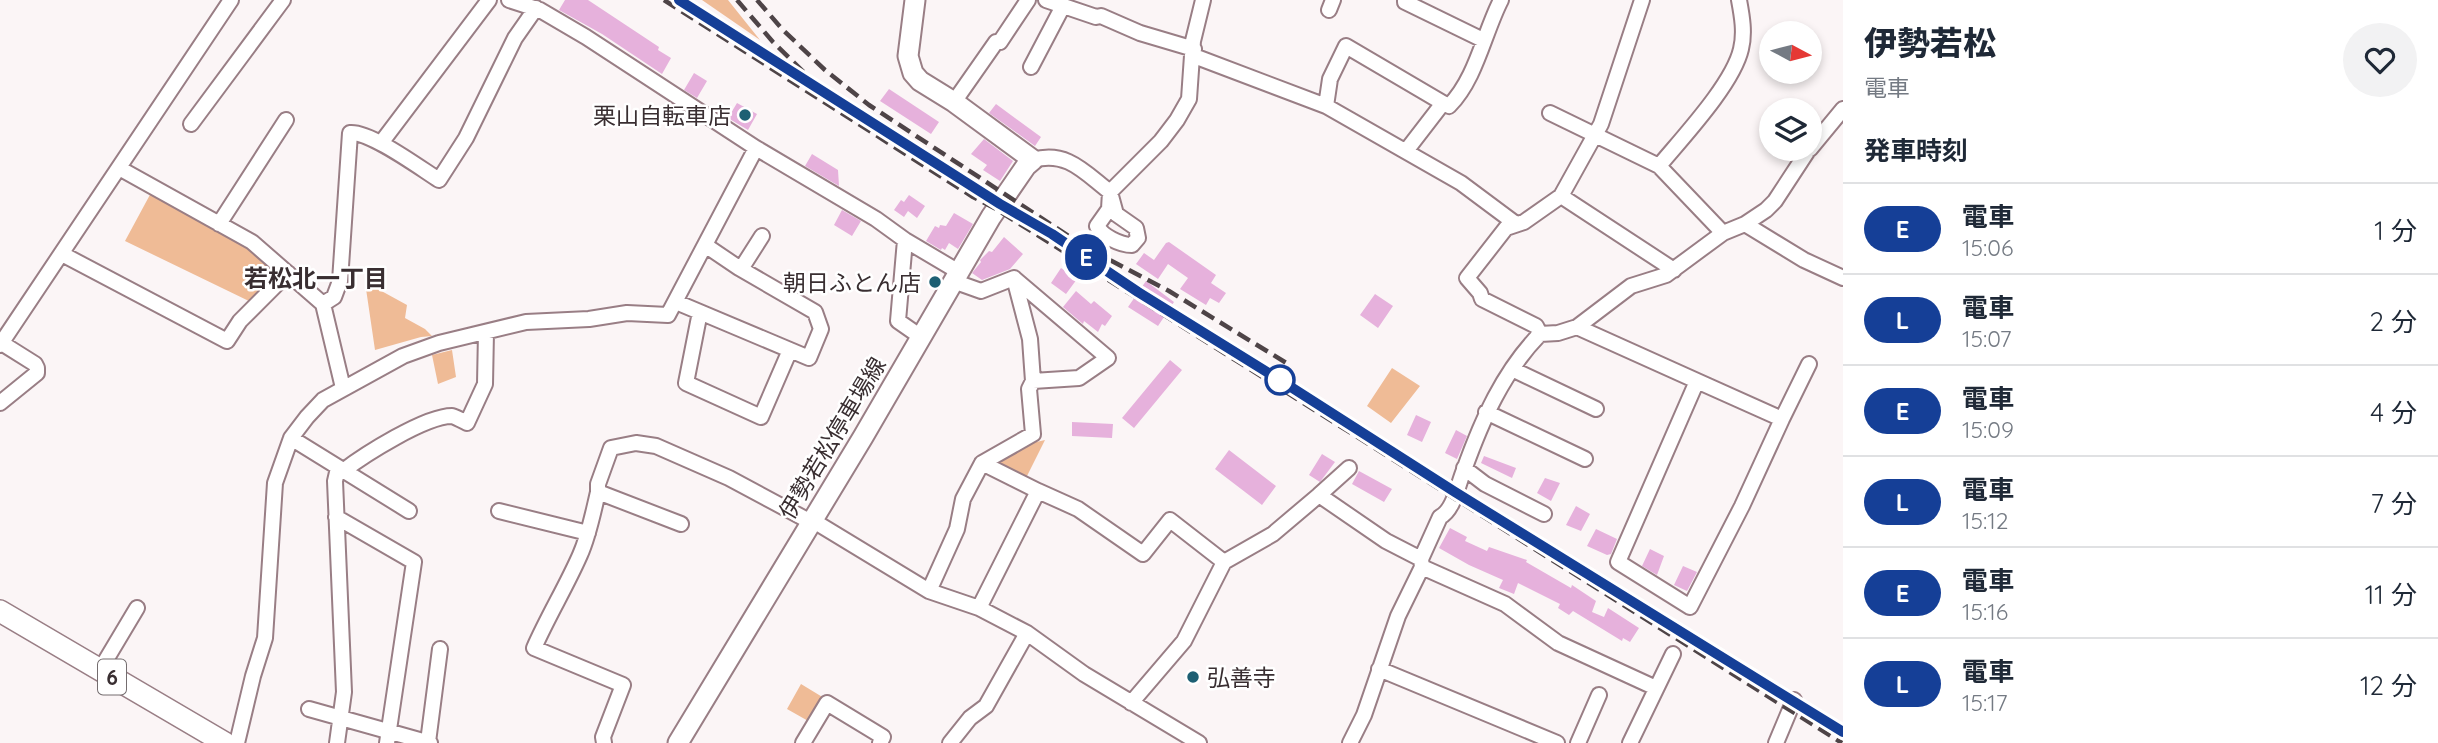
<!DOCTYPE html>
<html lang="ja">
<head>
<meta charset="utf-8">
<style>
	body { margin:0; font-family:Quicksand,"Noto Sans JP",sans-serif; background:#f2f2f3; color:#1f2937; height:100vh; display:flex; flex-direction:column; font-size:26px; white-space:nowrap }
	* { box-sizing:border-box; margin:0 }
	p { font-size:23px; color:#747a83 }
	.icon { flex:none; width:38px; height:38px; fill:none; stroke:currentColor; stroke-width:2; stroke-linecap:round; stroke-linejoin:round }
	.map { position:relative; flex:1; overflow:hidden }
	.drawer { display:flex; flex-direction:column; background:#fff; width:595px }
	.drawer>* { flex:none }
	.badge { padding:0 14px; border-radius:23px; font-size:24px; line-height:46px }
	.needle { width:46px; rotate:97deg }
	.buttons { position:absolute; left:1759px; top:21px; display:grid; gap:14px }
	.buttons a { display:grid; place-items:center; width:63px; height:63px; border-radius:50%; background:#fff; box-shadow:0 4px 10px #0003; font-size:35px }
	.map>.badge { position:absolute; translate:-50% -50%; box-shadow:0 0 0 4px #fff }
	h2 { padding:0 21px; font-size:26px; line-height:63px }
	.round { display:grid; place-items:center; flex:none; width:74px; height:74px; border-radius:37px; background:#f2f2f3 }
	.summary { display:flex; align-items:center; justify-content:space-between; height:119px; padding:0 21px }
	h1 { font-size:33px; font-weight:800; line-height:52px }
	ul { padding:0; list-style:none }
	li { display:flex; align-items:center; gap:21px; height:91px; padding:0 21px; border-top:2px solid #e0e1e3 }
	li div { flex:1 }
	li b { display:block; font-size:26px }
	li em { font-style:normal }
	li .badge { min-width:77px; font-weight:700; text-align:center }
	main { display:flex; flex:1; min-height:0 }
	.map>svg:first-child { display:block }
</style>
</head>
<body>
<main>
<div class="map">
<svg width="1843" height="743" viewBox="0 0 1843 743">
	<rect width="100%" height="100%" fill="#fbf5f6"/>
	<path fill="#efbb96" d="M702,0H728L760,40Z
		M152,191L242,243L282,275L253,303L125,241Z
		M365,282L407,305L405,318L425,329L432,336L421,337L375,350Z
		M452,350L456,377L438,384L432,355Z
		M1392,368L1420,386L1391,423L1367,406Z
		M1045,440L1025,480L997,466L998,458L1023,445Z
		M801,684L824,698L810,722L787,709Z"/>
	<path fill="#e6b1dc" d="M565,0H588L659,47L658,50L671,58L662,74L602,34L559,10Z
		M694,73L707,81L697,98L684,90Z
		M889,89L939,122L931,134L880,101Z
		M737,103L757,114L748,130L728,118Z
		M996,104L1041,137L1035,146L989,113Z
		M984,139L1013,161L1000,181L983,170L987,165L971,154Z
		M812,154L838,170L839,186L805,166Z
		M909,195L925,206L917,218L908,211L904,217L894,210L901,200L904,202Z
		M842,210L861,221L852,236L834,225Z
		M954,213L973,224L958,249L949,243L945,250L942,248L941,250L926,241L935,226L939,228L940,225L946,226Z
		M1004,237L1023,254L1010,269L982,280L972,273L981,262L980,260L989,251L992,252Z
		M1169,242L1216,275L1211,283L1226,293L1219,303L1210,298L1206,305L1180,289L1188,278L1168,264L1158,279L1136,264L1144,253L1154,260L1166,243Z
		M1061,268L1077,279L1066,294L1051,283Z
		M1146,281L1174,302L1158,326L1128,307Z
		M1076,291L1091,304L1094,301L1112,316L1105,326L1102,324L1098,332L1084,321L1083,324L1063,307Z
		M1375,294L1393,306L1378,328L1360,315Z
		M1170,360L1182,370L1134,428L1122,418Z
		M1416,415L1431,422L1422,442L1407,435Z
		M1072,422L1113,424L1112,438L1072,436Z
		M1456,430L1467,436L1457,459L1445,453Z
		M1229,450L1276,486L1262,505L1215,469Z
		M1322,454L1335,462L1320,482L1309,475Z
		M1484,456L1516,468L1512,478L1481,463Z
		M1359,471L1392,489L1384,502L1352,484Z
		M1545,478L1560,483L1551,501L1537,493Z
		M1576,506L1590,514L1581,531L1566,525Z
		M1450,528L1467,537L1465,541L1487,551L1489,547L1527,560L1526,562L1571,588L1572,585L1596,601L1592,612L1604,617L1608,608L1639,628L1630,642L1623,638L1622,641L1573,611L1569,615L1558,608L1560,604L1518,583L1514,594L1499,588L1503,580L1469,565L1439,548Z
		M1596,529L1617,539L1611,554L1607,555L1587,546Z
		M1650,549L1664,556L1657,575L1642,566Z
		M1683,566L1697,572L1687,591L1674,585Z"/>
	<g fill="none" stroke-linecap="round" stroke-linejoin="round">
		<defs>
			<path id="minor" d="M509,0L540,10L586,37L756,148L876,219L905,240L959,272
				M1046,0L1096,17L1101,16L1140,33L1194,49
				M1405,0V2L1483,40
				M1329,10L1333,0
				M1194,56L1326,106L1461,183L1516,224
				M1031,67L1063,6
				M954,102L996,42H1000L1028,0
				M1443,103L1449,106C1476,79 1484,33 1501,0
				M1326,106L1330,79L1346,46L1443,103L1406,151
				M1550,113L1659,166L1723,233
				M191,124L283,0
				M381,143L489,0
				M1810,149L1843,109
				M1033,160C1067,150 1085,173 1110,192L1161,141L1177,120L1189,99L1193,41L1203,0
				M1659,166C1683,137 1733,84 1741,49C1745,33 1742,16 1739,0
				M119,168L252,242L323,304L343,388
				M1110,192L1116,214L1136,228L1138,238L1132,245C1120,245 1102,236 1097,226L1109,209Z
				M1561,196L1674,270
				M219,224L286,120
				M1745,224L1804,260L1843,278
				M905,240L898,321L921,337
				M62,254L227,341L240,321L288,273
				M741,269L762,236
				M1015,279L1108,358L1079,378L1033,381
				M953,281L981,291L1014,278L1030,339L1033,381L1029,389L1033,434L982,463
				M676,302L809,358L821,329L815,312L739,268L705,245
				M323,304L334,297L340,281L350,133C370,131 420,168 439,180L466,138L515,38L536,8
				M700,312L686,383L761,417L790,350
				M1577,327L1697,381
				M1540,334L1536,326L1482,299L1480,293L1467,278L1506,228L1524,222L1561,196L1601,124L1642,0
				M0,342L35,364L37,368V373L0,403
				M0,345L231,0
				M1512,369L1596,409
				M1697,381L1782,419L1742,506L1690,607L1618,562Z
				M1486,412L1585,459
				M1782,419L1809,364
				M291,438L409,511
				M1464,468L1485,484L1544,514
				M343,471C364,455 425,416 452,416C456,417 463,421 467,423L485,384L486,332
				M598,492C593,513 589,535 580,555C566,587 548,616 534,648L623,685L603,737L604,743
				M1319,495L1349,468
				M499,511L588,533
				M336,517L414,562L387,743
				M812,520L929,591L979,608L1027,633L1084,674L1199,743
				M681,524L598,492V484L611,448L636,443L656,446L729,478L811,522
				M1422,567L1505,604L1558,643L1656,688
				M929,591L957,529L963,499L982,463L1038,491
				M979,608L1038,491L1078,509L1143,554L1170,520L1224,562
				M1379,669L1557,743
				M100,670L137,608
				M1131,703L1184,641L1224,562L1273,534L1319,495L1386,541L1421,559
				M309,709L430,743
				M428,742L440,649
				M237,743L253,676L265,638L275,483L291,438L307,417L323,400L403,356L439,343L526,322L589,319L627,313L668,315L756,148
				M337,743L344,692L335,481L338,468
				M803,743L827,703L883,737L880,743
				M950,743L970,718L986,706L1027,633
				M1350,743L1364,715L1398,616L1422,567L1421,559L1440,517C1454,510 1458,484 1464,470C1482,420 1503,372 1540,334L1558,333L1577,327L1631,286L1666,275L1723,233L1745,224L1766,210L1775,201L1809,149
				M1578,743L1599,695
				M1630,743L1673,654
				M1776,743L1794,700"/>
			<path id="secondary" d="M678,743L863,437L991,217L1026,166L1033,160L954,102L920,81L913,73L908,56L915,0"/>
			<path id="primary" d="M0,611L225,743"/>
		</defs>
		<use href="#minor" stroke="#997e85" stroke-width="18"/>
		<use href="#secondary" stroke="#997e85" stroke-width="23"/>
		<use href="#primary" stroke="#997e85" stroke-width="24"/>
		<use href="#minor" stroke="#fff" stroke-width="14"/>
		<use href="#secondary" stroke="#fff" stroke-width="19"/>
		<use href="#primary" stroke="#fff" stroke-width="21"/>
		<path stroke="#4e4447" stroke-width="4.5" stroke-dasharray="14 7" stroke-linecap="butt" d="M664,0L973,197L996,209L1842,743
			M737,0L773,42L827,95
			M757,0L783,30L825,70L869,105L1087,248L1169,291L1288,364"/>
	</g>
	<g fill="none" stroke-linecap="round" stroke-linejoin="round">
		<defs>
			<path id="line" d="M679,0L1000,204L1052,234L1138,292L1280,380L1455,492L1843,732"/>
		</defs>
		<use href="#line" stroke="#fff" stroke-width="16"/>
		<use href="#line" stroke="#153f97" stroke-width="10"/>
	</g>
	<g fill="#1d5f73" stroke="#fff" stroke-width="2.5">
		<circle cx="745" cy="115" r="7"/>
		<circle cx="935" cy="282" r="7"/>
		<circle cx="1193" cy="677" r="7"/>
	</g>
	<circle fill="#fff" stroke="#153f97" stroke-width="3.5" cx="1280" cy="380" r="14"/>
	<g text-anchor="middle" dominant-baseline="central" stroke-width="5" stroke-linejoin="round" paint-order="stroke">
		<rect fill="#fff" stroke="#746d6f" stroke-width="2" x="98" y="659.5" width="28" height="35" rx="5"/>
		<g font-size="21" font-weight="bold" fill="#392e31">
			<text x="112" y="677">6</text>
		</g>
		<g font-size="23" fill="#392e31" stroke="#fff" text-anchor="end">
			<text x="731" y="115">栗山自転車店</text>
			<text x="921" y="282">朝日ふとん店</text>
			<text x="1207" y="677" text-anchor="start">弘善寺</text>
		</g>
		<g font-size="23" fill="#392e31" stroke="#fff">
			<text transform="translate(832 438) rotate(-59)">伊勢若松停車場線</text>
		</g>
		<g font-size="24" font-weight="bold" fill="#392e31" stroke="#fff">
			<text x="316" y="278">若松北一丁目</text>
		</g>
	</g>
</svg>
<div class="buttons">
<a><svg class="needle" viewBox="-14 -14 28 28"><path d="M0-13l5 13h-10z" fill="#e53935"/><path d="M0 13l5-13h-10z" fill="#747a83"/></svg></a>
<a><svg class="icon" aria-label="layers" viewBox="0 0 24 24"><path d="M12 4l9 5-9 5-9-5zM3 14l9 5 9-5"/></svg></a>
</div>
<b class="badge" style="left:1086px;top:257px;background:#153f97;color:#fff">E</b>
</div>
<section class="drawer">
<div class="summary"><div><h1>伊勢若松</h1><p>電車</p></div><a class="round"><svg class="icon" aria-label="heart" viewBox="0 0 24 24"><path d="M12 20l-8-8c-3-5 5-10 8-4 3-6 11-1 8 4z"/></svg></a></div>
<h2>発車時刻</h2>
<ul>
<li><span class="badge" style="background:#153f97;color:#fff">E</span><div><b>電車</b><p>15:06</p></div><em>1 分</em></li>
<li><span class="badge" style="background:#153f97;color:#fff">L</span><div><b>電車</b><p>15:07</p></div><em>2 分</em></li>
<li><span class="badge" style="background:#153f97;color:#fff">E</span><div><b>電車</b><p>15:09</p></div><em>4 分</em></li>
<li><span class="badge" style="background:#153f97;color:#fff">L</span><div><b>電車</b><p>15:12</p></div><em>7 分</em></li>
<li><span class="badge" style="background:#153f97;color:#fff">E</span><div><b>電車</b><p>15:16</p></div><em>11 分</em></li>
<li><span class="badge" style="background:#153f97;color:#fff">L</span><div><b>電車</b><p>15:17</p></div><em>12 分</em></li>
</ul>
</section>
</main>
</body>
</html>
